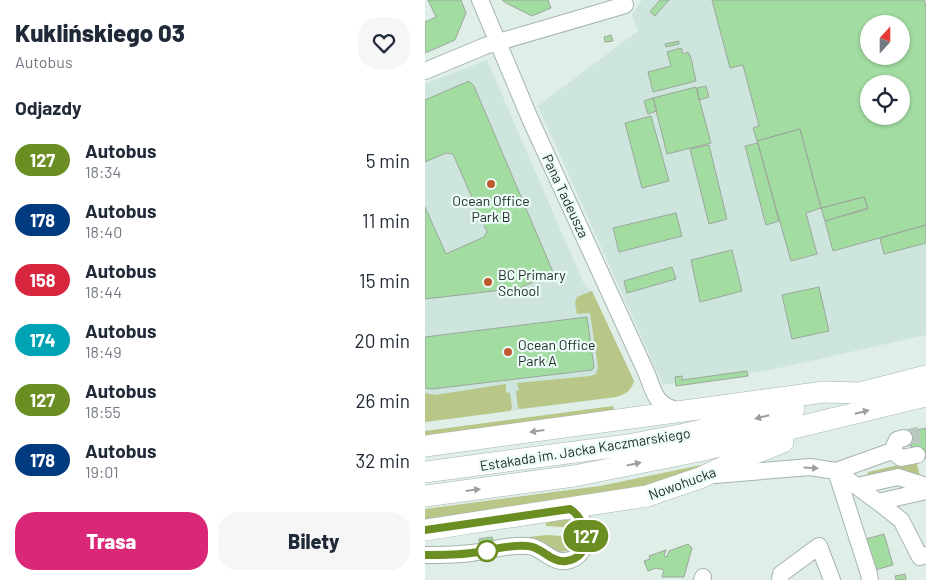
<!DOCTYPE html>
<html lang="pl">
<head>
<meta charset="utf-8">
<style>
	body { margin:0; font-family:Barlow,sans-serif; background:#f6f6f7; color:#1f2937; height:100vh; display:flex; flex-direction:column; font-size:19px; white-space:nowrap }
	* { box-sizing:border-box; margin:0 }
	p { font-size:16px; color:#747a83 }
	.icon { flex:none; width:28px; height:28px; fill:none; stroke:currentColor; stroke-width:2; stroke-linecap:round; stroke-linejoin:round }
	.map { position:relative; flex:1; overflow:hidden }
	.sheet { display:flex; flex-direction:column; background:#fff; width:425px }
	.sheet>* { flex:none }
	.badge { padding:0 10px; border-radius:16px; font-size:18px; line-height:32px }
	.needle { width:32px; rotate:21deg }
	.fabs { position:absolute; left:435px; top:15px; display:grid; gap:10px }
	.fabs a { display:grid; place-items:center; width:50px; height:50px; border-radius:50%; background:#fff; box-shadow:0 1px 4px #0004; font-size:25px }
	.map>.badge { position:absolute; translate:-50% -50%; box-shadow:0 0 0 2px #fff }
	h2 { padding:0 15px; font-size:19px; line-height:45px }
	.round { display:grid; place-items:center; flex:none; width:52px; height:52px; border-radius:20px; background:#f6f6f7 }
	.summary { display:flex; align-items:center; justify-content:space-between; height:85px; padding:0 15px }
	h1 { font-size:24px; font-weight:800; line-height:38px }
	.cta { display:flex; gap:10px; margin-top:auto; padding:10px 15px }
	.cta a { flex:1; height:58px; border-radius:20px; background:#db2777; color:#fff; font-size:20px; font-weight:800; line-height:58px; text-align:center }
	.cta a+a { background:#f6f6f7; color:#1f2937 }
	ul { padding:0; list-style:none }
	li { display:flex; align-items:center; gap:15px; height:60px; padding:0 15px }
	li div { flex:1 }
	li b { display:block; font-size:19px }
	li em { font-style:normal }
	li .badge { min-width:55px; font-weight:700; text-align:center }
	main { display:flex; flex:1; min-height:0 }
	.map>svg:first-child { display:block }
</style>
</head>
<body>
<main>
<section class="sheet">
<div class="summary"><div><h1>Kuklińskiego 03</h1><p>Autobus</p></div><a class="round"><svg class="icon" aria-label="heart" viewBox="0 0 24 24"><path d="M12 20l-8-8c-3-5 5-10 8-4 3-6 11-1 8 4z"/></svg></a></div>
<h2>Odjazdy</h2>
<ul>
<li><span class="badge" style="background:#6b8e23;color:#fff">127</span><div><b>Autobus</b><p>18:34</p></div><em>5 min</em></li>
<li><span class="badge" style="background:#003b80;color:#fff">178</span><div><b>Autobus</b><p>18:40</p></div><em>11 min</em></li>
<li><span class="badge" style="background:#d7263d;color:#fff">158</span><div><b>Autobus</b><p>18:44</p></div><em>15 min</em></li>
<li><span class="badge" style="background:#00a3b4;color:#fff">174</span><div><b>Autobus</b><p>18:49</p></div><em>20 min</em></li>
<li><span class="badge" style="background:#6b8e23;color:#fff">127</span><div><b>Autobus</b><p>18:55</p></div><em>26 min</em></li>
<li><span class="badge" style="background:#003b80;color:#fff">178</span><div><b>Autobus</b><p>19:01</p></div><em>32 min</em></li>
</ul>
<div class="cta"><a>Trasa</a><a>Bilety</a></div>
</section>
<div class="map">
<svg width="501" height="580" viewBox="0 0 501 580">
	<rect width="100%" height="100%" fill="#dfefe8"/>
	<path fill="#cde5dc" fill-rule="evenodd" d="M217,0H501V335L340,371L238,385L113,106L213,31L207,15ZM444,24H476V56H444ZM444,84H476V116H444Z
		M62,60L160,286L167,291L209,381L203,393L191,397L0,422V84Z"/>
	<path fill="#b8c687" d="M167,291L209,381C206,391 200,394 191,397L95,409L93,408L91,391L94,390L92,383L165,376L171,374L173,367L165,313L152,314L150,303L152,297Z
		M81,384V392L85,393L87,408L85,411L0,422V393L10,395Z
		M188,406L190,412L0,437V431Z
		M491,461L495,476L471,470L444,475L442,474L443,472Z
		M281,464H284L215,489L0,521V509L175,486Z
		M135,519C143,519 149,521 152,528L121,526V523Z
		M121,535L154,537C152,548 141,555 130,550C125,547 121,543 116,541C113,540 108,540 104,540V537Z"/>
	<path fill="#a2dca1" stroke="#9ca79c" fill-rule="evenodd" d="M3,0H36L41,13L30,40L0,53V22L11,17Z
		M77,0H123L126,8L107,16L81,3Z
		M235,0H244L230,16L225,12Z
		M287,0H499L501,6V225L408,251L400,221L443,209L439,197L396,208L375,129L332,141L328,128L334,126L318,65L305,68ZM444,24H476V56H444ZM444,84H476V116H444Z
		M186,35L188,41L180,42L179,37Z
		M254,41V44L241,47L240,44Z
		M256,48L258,54L263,52L266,58L271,81L228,92L223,72L246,66L242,52Z
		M44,81L49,86L128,272L126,274L95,288L0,299V207L21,254L59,237L62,232L28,154L21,153L0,162V100Z
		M281,86L284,97L274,100L272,88Z
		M271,87L286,143L242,154L228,98Z
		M228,98L232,111L223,114L219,101Z
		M226,116L244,181L217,188L200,123Z
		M375,129L396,208L381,213L392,254L366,261L332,141Z
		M333,143L354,221L341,225L320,146Z
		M284,145L302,219L284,224L265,149Z
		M439,197L443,208L400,221L396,208Z
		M251,213L257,236L194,252L188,228Z
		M501,225V243L459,254L455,238Z
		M307,250L317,291L275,302L266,260Z
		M247,267L251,279L202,293L199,281Z
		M394,287L404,331L367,339L357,295Z
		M162,317L169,367L167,370L7,389L0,388V337Z
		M322,371L323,376L251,386L250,377L257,376V380Z
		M501,428V458L493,460L487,450L486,445L481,446L477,433Z
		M459,534L468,565L450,570L441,539Z
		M67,537L68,540L54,542V539Z
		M263,544L267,548L259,577H237L239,570L231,568L223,571L219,561L225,559L224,556L241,550L239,556L242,557L244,551Z
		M480,574L481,580H471L470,576Z"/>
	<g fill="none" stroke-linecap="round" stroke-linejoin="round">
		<path stroke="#bac8c2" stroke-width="16" stroke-dasharray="16 8" stroke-linecap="butt" d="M479,438L501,433"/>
		<defs>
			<path id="minor" d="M55,0L106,121L221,372C230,393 229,406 256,411
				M0,71L60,46L200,5
				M467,451L476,458L492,455
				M411,471L444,574L445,580
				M411,471L453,502L501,491
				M290,475L385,467L411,471L467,451L472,440L479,438
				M432,486L473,477L501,486
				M453,502L476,520L495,557L501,555
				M0,555C15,555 31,555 46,553C64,551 84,544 103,546C117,547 126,563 141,561C161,558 166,534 156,519C153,514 149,512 145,509
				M277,580L278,577
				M355,580L356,574L394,546L407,580"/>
			<path id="major" d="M0,446L399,392L435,393L501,376
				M0,472L203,445L260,434L369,409
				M0,496L149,476L274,451L501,396
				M0,530L222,496L275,478L313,460L358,442"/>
		</defs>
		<use href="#minor" stroke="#a5b4ae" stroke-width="18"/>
		<use href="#major" stroke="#a5b4ae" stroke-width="22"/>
		<use href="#minor" stroke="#fff" stroke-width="16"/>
		<use href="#major" stroke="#fff" stroke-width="21"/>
	</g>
	<defs><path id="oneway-solid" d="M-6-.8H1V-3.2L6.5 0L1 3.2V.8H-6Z" transform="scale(1.25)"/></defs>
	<g fill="#9da09f">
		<use href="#oneway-solid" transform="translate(437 412) rotate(-14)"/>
		<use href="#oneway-solid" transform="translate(337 417) rotate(166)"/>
		<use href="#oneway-solid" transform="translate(112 431) rotate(172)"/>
		<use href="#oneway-solid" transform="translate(209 464) rotate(-12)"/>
		<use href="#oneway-solid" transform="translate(386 468) rotate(3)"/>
		<use href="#oneway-solid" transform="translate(48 490) rotate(-7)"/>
	</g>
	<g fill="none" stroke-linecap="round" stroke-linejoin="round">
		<defs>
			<path id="line" d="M0,530L145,509C165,522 169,557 141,561C126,563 117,547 103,546C84,544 64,551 46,553C31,555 15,555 0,555"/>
		</defs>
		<use href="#line" stroke="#fff" stroke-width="11"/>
		<use href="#line" stroke="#6b8e23" stroke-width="8"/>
	</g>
	<g fill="#bf582e" stroke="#ecfcf6" stroke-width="2">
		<circle cx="66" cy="184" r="5"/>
		<circle cx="63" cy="282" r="5"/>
		<circle cx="83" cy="352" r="5"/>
	</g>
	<circle fill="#fff" stroke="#6b8e23" stroke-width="2.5" cx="62" cy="551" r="10"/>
	<g text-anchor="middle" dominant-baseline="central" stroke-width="4.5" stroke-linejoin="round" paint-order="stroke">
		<g font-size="14" fill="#262c2a" stroke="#ecfcf6">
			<text transform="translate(141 196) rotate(65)">Pana Tadeusza</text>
			<text transform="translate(160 449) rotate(-9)">Estakada im. Jacka Kaczmarskiego</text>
			<text transform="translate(257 483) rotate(-20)">Nowohucka</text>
		</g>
		<g font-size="14" fill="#262c2a" stroke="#ecfcf6" text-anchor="start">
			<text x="66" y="200" text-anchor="middle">Ocean Office<tspan x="66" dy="16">Park B</tspan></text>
			<text x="73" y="274">BC Primary<tspan x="73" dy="16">School</tspan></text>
			<text x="93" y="344">Ocean Office<tspan x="93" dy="16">Park A</tspan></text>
		</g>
	</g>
</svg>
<div class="fabs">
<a><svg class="needle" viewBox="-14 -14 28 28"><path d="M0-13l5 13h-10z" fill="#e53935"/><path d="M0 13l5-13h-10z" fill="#747a83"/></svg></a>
<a><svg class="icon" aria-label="locate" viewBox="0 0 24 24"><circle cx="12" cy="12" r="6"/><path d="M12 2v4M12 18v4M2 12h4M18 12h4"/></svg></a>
</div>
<b class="badge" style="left:161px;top:536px;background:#6b8e23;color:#fff">127</b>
</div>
</main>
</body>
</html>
